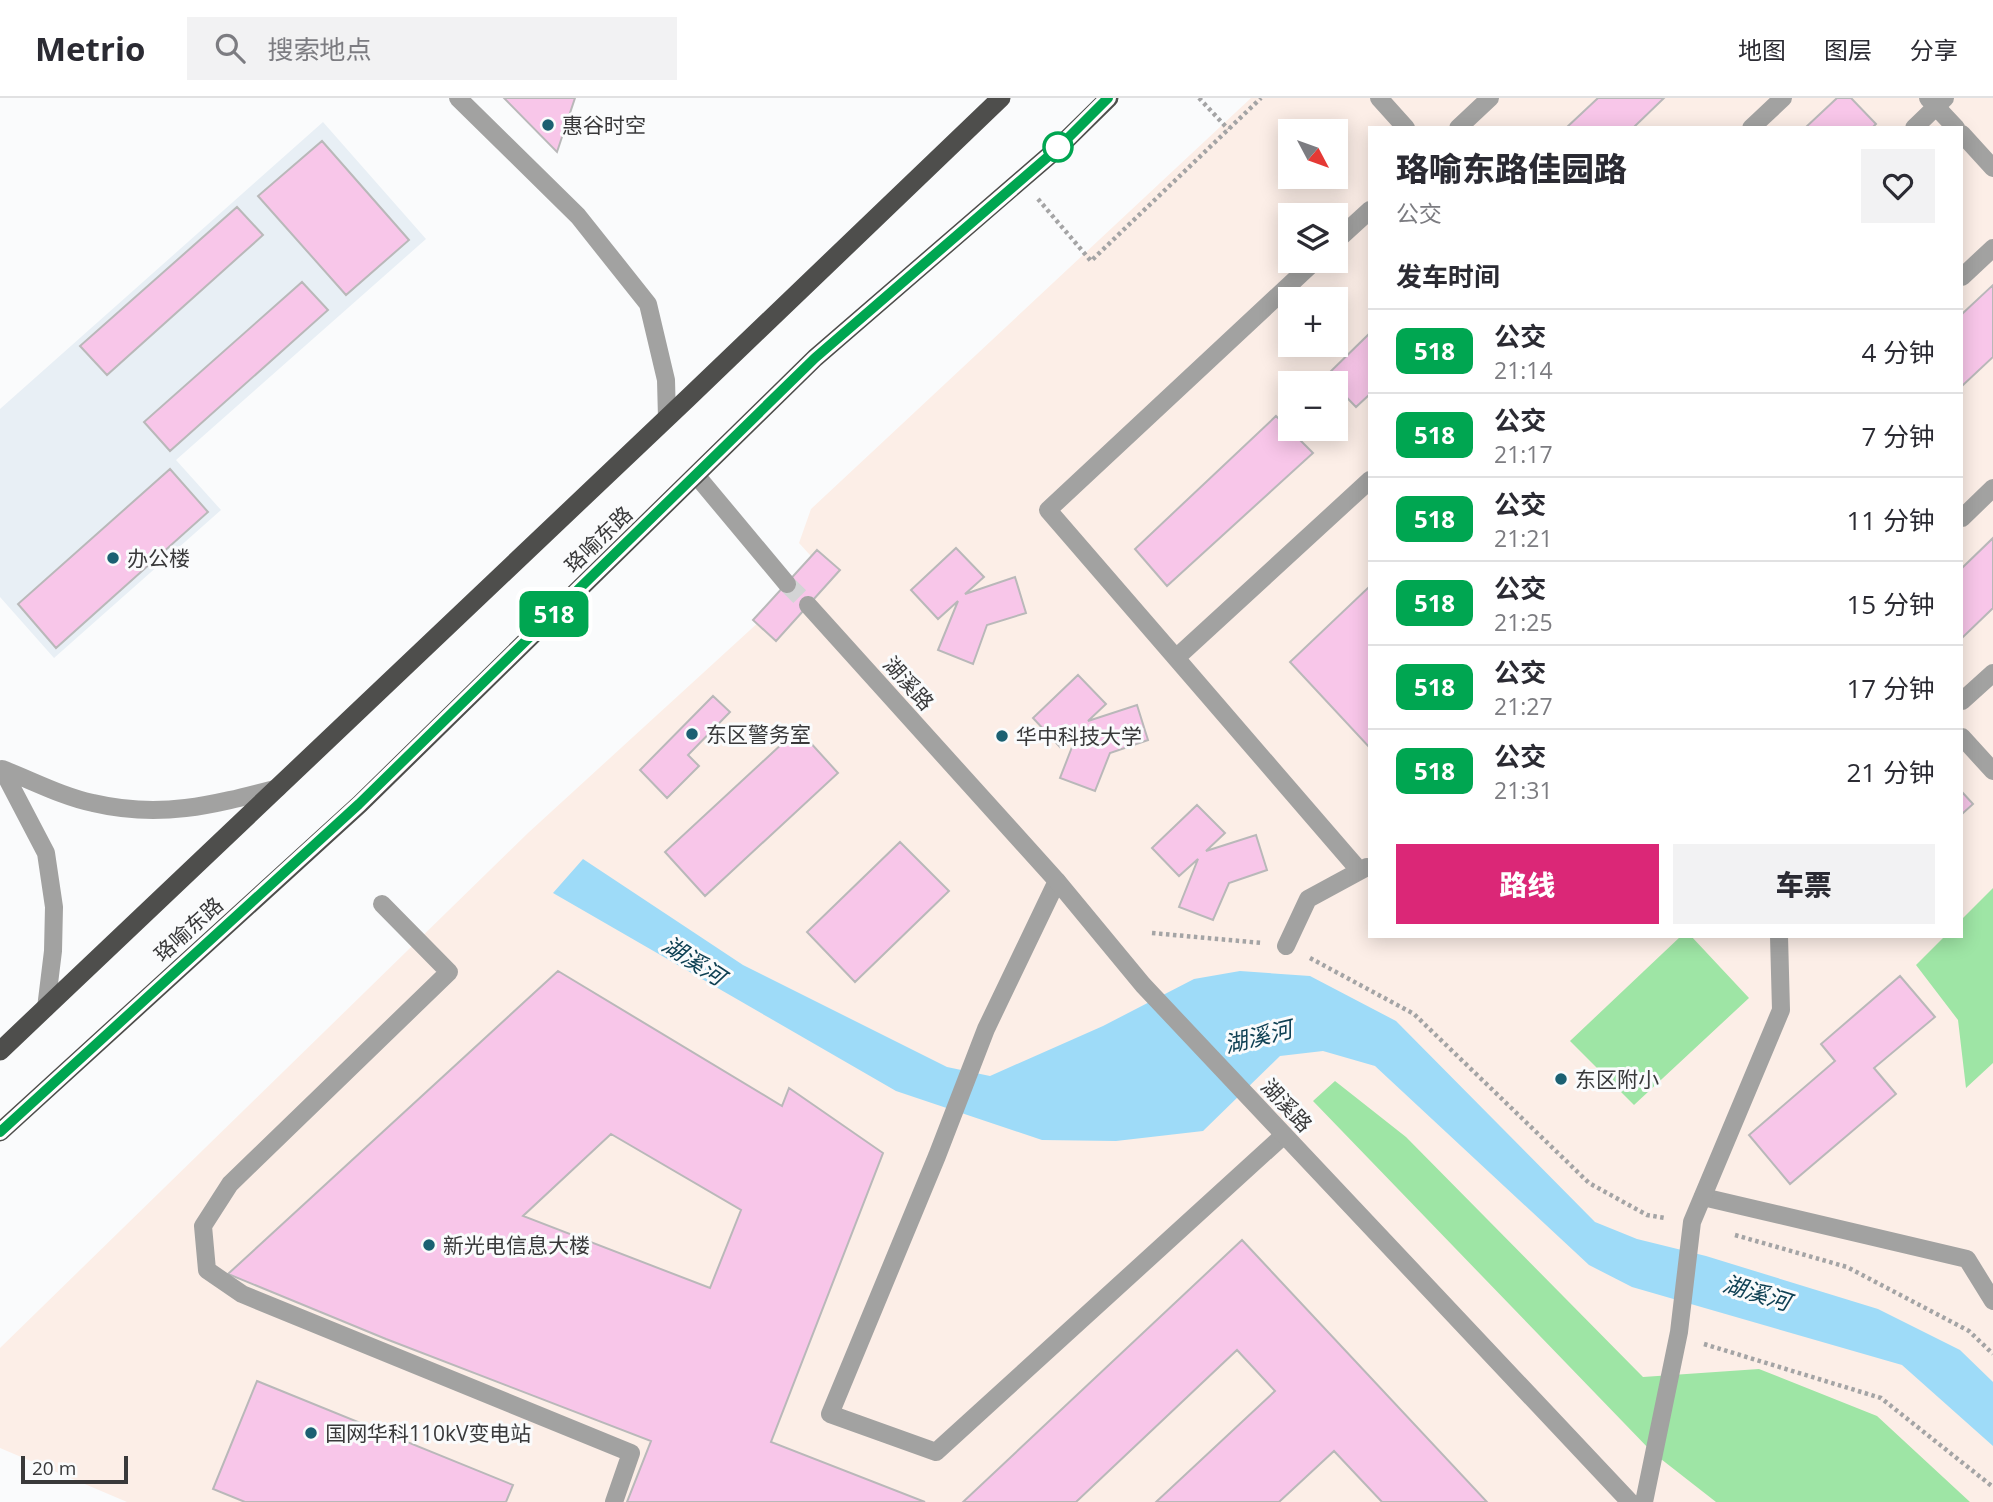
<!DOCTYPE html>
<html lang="zh">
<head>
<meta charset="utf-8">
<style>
	body { margin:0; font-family:"Open Sans","Noto Sans SC",sans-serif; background:#f2f2f3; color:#2b2b33; height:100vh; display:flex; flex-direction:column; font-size:26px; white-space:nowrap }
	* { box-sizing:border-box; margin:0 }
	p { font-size:23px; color:#7c7c81 }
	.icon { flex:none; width:38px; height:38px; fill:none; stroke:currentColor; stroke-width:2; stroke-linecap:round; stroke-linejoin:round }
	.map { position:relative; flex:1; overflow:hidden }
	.details { position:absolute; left:1368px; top:28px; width:595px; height:812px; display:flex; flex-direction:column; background:#fff; border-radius:0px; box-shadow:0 4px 18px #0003 }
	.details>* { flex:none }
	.badge { padding:0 14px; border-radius:10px; font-size:24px; line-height:46px }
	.needle { width:46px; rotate:131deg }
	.tools { position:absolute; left:1278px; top:21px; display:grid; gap:14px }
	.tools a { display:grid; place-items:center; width:70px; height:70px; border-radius:0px; background:#fff; box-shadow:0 4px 18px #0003; font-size:35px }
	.scale { position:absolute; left:21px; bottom:18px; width:107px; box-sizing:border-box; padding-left:7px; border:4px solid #39393a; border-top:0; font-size:19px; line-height:24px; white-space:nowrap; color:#39393a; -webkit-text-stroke:5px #fafbfc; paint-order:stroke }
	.map>.badge { position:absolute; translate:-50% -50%; box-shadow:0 0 0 4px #fff }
	h2 { padding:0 28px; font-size:26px; line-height:63px }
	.round { display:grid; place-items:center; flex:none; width:74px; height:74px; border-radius:0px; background:#f2f2f3 }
	.summary { display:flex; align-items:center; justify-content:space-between; height:119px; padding:0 28px }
	h1 { font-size:33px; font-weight:800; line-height:52px }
	.primary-button { display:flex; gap:14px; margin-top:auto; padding:14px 28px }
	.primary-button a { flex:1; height:80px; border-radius:0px; background:#db2777; color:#fff; font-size:28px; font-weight:800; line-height:80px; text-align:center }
	.primary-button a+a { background:#f2f2f3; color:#2b2b33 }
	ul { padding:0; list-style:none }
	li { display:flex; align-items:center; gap:21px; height:84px; padding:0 28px; border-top:2px solid #e1e1e2 }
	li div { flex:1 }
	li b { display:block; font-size:26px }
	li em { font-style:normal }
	li .badge { min-width:77px; font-weight:700; text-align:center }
	header { display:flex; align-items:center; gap:42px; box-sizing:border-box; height:98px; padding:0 35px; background:#fff; border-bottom:2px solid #e1e1e2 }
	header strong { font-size:33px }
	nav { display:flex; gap:38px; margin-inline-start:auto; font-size:24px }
	.search { width:490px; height:63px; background:#f2f2f3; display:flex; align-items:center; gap:18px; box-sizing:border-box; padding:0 24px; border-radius:0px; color:#7c7c81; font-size:26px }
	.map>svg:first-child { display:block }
</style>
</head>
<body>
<header>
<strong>Metrio</strong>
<div class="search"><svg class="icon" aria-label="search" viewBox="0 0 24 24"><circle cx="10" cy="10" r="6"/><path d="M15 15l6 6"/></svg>搜索地点</div>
<nav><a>地图</a><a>图层</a><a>分享</a></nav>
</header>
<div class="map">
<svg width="1993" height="1404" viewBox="0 0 1993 1404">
	<rect width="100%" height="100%" fill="#fafbfc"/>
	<path fill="#e8eff5" d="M323,24L426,141L176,362L221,412L54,560L0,499V311Z"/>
	<path fill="#fceee7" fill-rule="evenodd" d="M1251,0H1993V1404H127L0,1350V1250L528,735L820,468L799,445L811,411ZM1370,30H1962V838H1370ZM1290,33H1335V79H1290ZM1290,117H1335V163H1290ZM1290,201H1335V247H1290ZM1290,285H1335V331H1290Z"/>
	<path fill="#9ee5a5" d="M1993,790V965L1966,990L1958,922L1916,867L1945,838H1962V821Z
		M1681,838H1691L1749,900L1634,1007L1570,943Z
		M1335,983L1406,1039L1643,1279L1759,1271L1877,1318L1970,1404H1716L1652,1354L1313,1003Z"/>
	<path fill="#9edbf8" d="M583,761L743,867L947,969L990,978L1103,928L1194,881L1240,873L1310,878L1396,923L1595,1124L1637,1141L1706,1158L1878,1211L1960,1252L1993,1284V1348L1902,1267L1632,1189L1589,1167L1375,968L1323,953L1280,958L1203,1033L1116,1043L1042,1042L896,993L553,795Z"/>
	<path fill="#f8c6e9" stroke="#b9b8b9" stroke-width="2" fill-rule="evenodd" d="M504,0H575L557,54Z
		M1598,0H1664L1633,30H1566Z
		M1837,0H1851L1876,26L1872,30H1805Z
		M322,43L409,142L346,197L258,98Z
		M237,109L263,137L107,277L80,248Z
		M302,184L328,212L170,353L144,324Z
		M1993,187V259L1962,288V216Z
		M1370,235V296L1356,309L1326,278Z
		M1276,318L1313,355L1167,488L1135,451Z
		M170,371L208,414L56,550L18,506Z
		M1993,440V510L1962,540V470Z
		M956,450L984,479L965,496L1015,479L1026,515L987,527L973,566L938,552L958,503L938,521L911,492Z
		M817,452L840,472L776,543L753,522Z
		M1370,488V650L1290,564Z
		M1078,577L1106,606L1088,623L1137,607L1148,642L1110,655L1095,693L1060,680L1079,631L1060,649L1033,620Z
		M713,598L730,614L688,657L699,668L667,700L640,672Z
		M798,631L838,675L705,798L665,754Z
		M1962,694L1973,706L1962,716Z
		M1197,707L1225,735L1206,753L1256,737L1267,772L1229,785L1213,822L1179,809L1198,761L1179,778L1152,750Z
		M900,744L949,793L855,884L807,834Z
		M558,873L782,1008L789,990L883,1055L771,1344L925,1404H627L651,1343L386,1241L228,1176ZM611,1036L741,1112L710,1190L523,1118Z
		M1900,878L1935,919L1874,970L1896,996L1790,1086L1749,1037L1835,963L1821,946Z
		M1242,1142L1487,1404H1382L1334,1353L1279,1404H1156L1275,1293L1237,1252L1076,1404H963Z
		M257,1283L513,1387L506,1404H245L213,1391Z"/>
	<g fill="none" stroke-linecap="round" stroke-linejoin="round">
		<path stroke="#d3d4d5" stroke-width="18" stroke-dasharray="18 9" stroke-linecap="butt" d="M787,486L808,507"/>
		<path stroke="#a4a4a5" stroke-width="4.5" stroke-dasharray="3.5 3.5" stroke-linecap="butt" d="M1199,0L1228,31
			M1038,101L1091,163L1261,0
			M1152,835L1262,845
			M1310,860L1414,916L1589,1085L1647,1117L1665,1120
			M1735,1137L1847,1169L1969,1233L1993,1256
			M1704,1246L1881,1300L1993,1389"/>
		<path stroke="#a2a2a1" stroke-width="18" d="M1928,0L1956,30
			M1458,30L1490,0
			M1751,30L1783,0
			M1914,30L1945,0
			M1962,36L1993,70
			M1335,144L1370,112
			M1962,179L1993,150
			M1962,420L1993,390
			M1176,560L1048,412L1315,163
			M1962,603L1993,575
			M1359,772L1176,560L1370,382
			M1057,783L986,931L937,1058L830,1316L936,1354L1284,1037
			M382,806L449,874L230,1086L203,1128L207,1172L242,1196L631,1355L614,1404
			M1286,848L1308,801L1367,769
			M1703,1099L1967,1161L1993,1203"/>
		<path stroke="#a2a2a1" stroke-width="18" d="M458,0L578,118L648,206L666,282L667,320
			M1379,0L1406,30
			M696,377L787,486
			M808,507L1057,783L1143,887L1630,1404
			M1962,639L1993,673
			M1644,1404L1679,1234L1692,1124L1781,912L1779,838"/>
		<path stroke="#a2a2a1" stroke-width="18" d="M46,910L53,853L54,809L46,755L2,671C31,682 63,699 93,705C161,721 213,707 278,690"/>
		<path stroke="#4e4e4c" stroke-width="19" d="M0,953L687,301L1001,0
			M0,1034L360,706L815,260L1058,50L1109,0"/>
	</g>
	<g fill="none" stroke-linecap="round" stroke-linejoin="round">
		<defs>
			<path id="line" d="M0,1034L359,706L815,260L1058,50L1108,0"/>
		</defs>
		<use href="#line" stroke="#fff" stroke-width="16"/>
		<use href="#line" stroke="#00a651" stroke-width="10"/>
	</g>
	<g fill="#1b6072" stroke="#fafbfc" stroke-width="2.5">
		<circle cx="548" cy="27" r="7"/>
		<circle cx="113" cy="460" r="7"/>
		<circle cx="692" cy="636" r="7"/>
		<circle cx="1002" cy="638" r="7"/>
		<circle cx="1561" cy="981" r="7"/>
		<circle cx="429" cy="1147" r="7"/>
		<circle cx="311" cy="1335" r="7"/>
	</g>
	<circle fill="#fff" stroke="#00a651" stroke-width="3.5" cx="1058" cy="49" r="14"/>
	<g text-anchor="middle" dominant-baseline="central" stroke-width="6" stroke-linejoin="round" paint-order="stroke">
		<g font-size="21" fill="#39393a" stroke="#fafbfc" text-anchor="start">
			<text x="562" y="27">惠谷时空</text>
			<text x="127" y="460">办公楼</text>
			<text x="706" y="636">东区警务室</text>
			<text x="1016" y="638">华中科技大学</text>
			<text x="1575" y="981">东区附小</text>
			<text x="443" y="1147">新光电信息大楼</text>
			<text x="325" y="1335">国网华科110kV变电站</text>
		</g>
		<g font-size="21" fill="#39393a" stroke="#fafbfc">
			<text transform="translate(598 441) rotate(-44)">珞喻东路</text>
			<text transform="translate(909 585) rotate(48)">湖溪路</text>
			<text transform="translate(188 831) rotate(-42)">珞喻东路</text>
			<text transform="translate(1287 1007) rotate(47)">湖溪路</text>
		</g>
		<g font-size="23" font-style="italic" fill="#0f4154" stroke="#fafbfc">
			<text transform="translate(694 862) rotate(33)">湖溪河</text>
			<text transform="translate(1258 938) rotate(-14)">湖溪河</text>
			<text transform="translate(1757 1194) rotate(17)">湖溪河</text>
		</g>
	</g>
</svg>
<div class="tools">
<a><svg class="needle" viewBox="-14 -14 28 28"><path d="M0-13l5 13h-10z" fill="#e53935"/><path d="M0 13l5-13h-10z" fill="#7c7c81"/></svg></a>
<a><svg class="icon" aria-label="layers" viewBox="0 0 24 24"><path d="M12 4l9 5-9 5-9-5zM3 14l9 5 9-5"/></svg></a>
<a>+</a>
<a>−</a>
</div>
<div class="scale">20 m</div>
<b class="badge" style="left:554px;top:516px;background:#00a651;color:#fff">518</b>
<section class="details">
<div class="summary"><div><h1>珞喻东路佳园路</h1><p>公交</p></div><a class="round"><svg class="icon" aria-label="heart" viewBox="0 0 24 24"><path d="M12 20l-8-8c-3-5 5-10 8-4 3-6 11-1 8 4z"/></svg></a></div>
<h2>发车时间</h2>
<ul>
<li><span class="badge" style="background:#00a651;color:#fff">518</span><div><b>公交</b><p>21:14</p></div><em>4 分钟</em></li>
<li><span class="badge" style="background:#00a651;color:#fff">518</span><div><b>公交</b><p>21:17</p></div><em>7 分钟</em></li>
<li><span class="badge" style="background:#00a651;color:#fff">518</span><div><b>公交</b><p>21:21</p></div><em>11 分钟</em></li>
<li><span class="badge" style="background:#00a651;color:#fff">518</span><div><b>公交</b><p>21:25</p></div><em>15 分钟</em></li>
<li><span class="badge" style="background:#00a651;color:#fff">518</span><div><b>公交</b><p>21:27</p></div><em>17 分钟</em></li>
<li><span class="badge" style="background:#00a651;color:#fff">518</span><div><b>公交</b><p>21:31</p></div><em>21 分钟</em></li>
</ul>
<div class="primary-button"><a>路线</a><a>车票</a></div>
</section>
</div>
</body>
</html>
